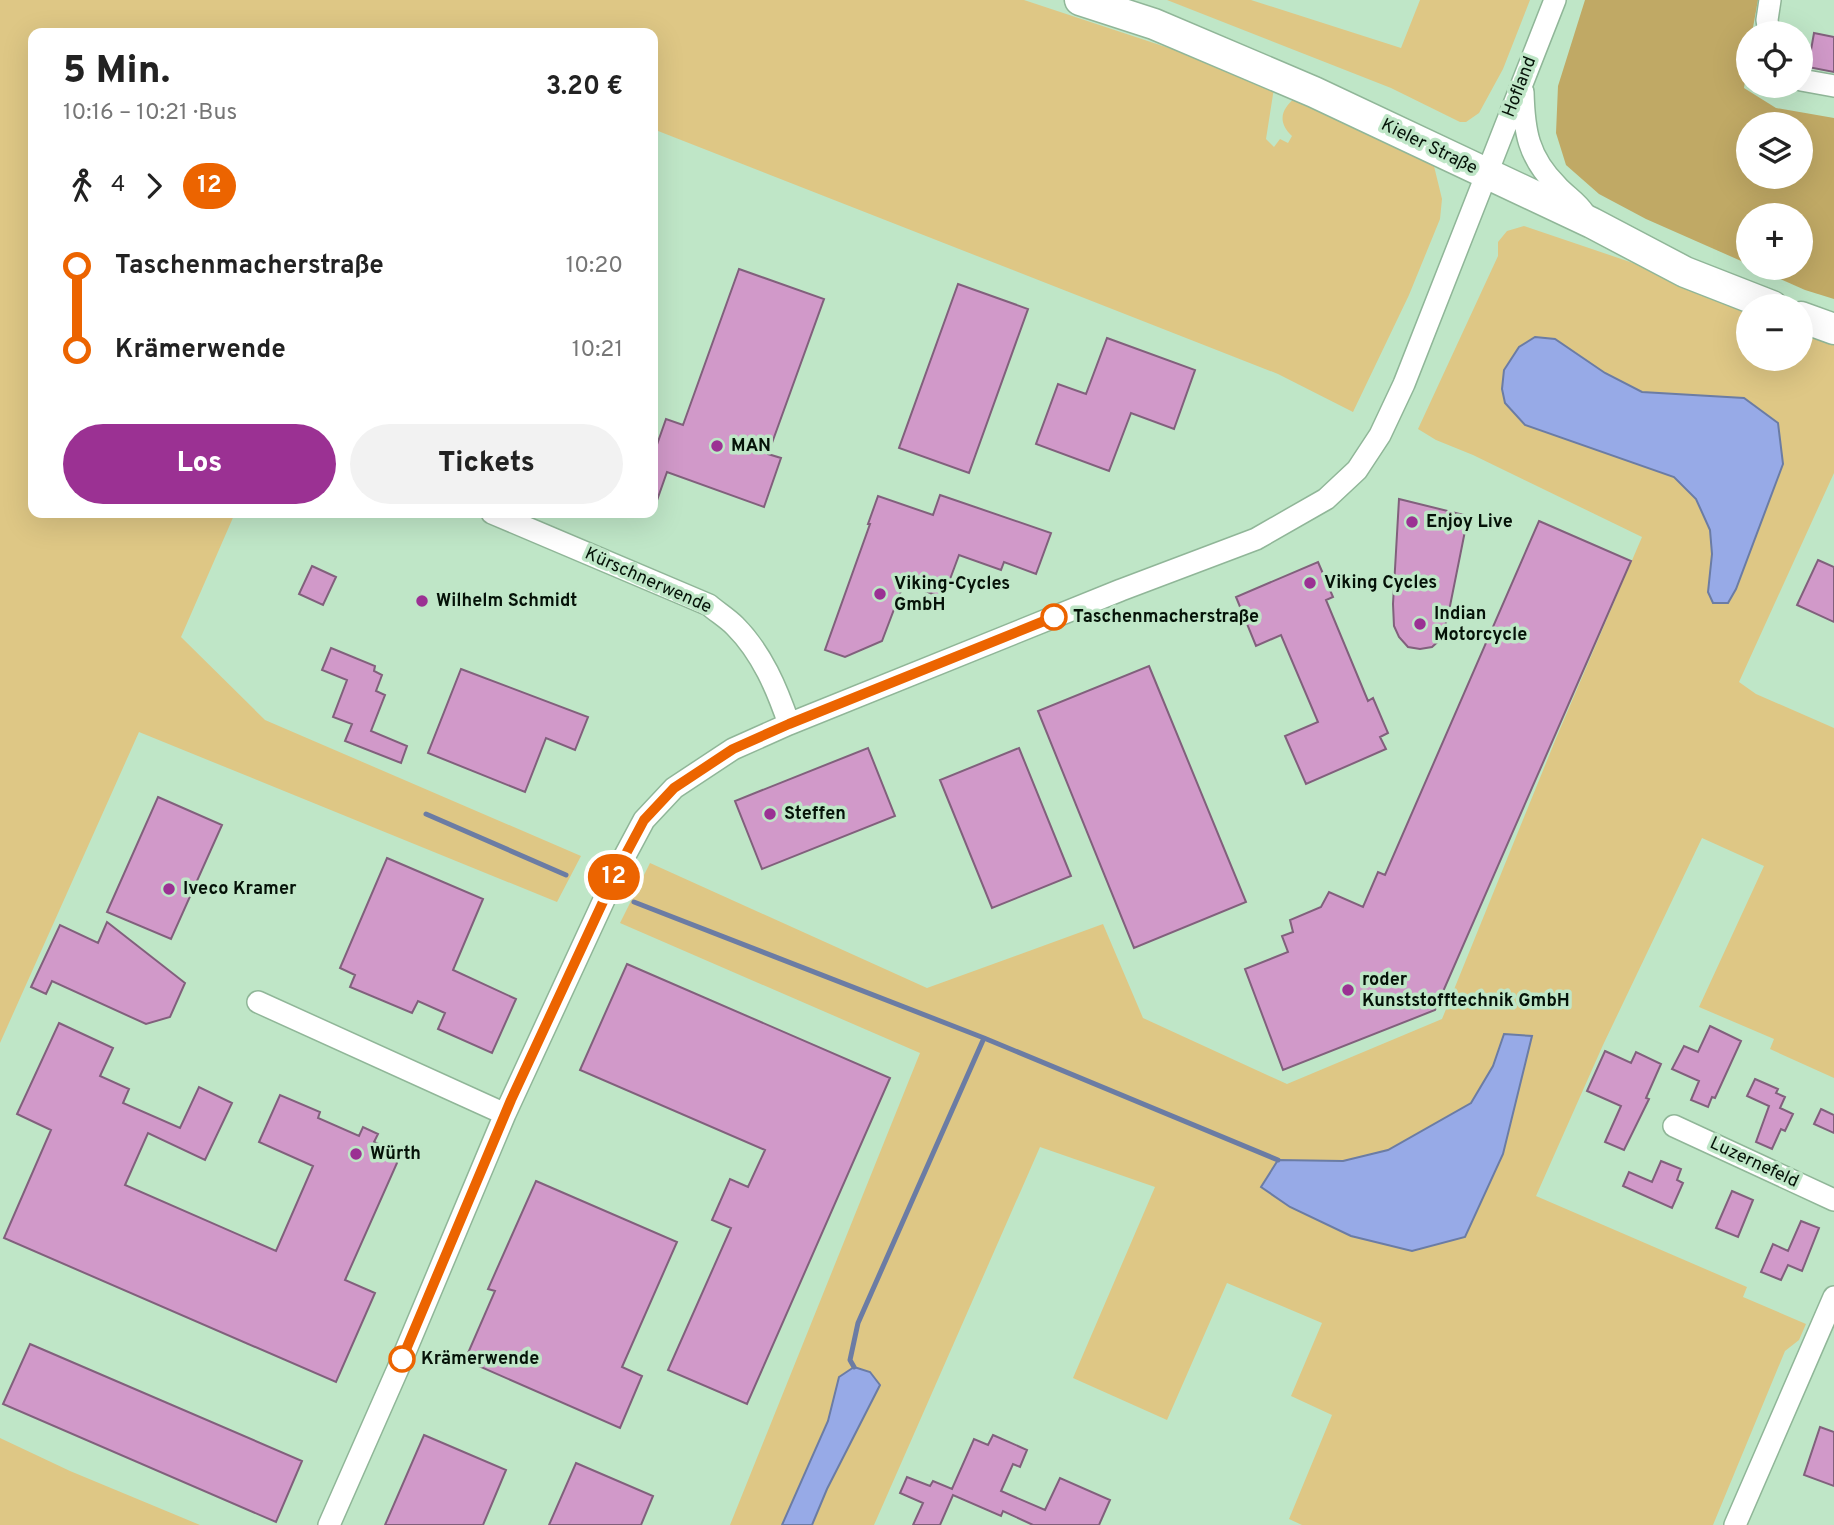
<!DOCTYPE html>
<html lang="de">
<head>
<meta charset="utf-8">
<style>
	body { margin:0; font-family:Overpass,sans-serif; background:#f2f2f2; color:#222; height:100vh; display:flex; flex-direction:column; font-size:26px; white-space:nowrap }
	* { box-sizing:border-box; margin:0 }
	p { font-size:23px; color:#767676 }
	.icon { flex:none; width:38px; height:38px; fill:none; stroke:currentColor; stroke-width:2; stroke-linecap:round; stroke-linejoin:round }
	.map { position:relative; flex:1; overflow:hidden }
	.drawer { position:absolute; left:28px; top:28px; width:630px; height:490px; display:flex; flex-direction:column; background:#fff; border-radius:14px; box-shadow:0 7px 28px #0002 }
	.drawer>* { flex:none }
	.badge { padding:0 14px; border-radius:23px; font-size:24px; line-height:46px }
	.fabs { position:absolute; left:1736px; top:21px; display:grid; gap:14px }
	.fabs a { display:grid; place-items:center; width:77px; height:77px; border-radius:50%; background:#fff; box-shadow:0 7px 28px #0002; font-size:35px }
	.map>.badge { position:absolute; translate:-50% -50%; box-shadow:0 0 0 4px #fff }
	.legs { display:flex; align-items:center; gap:10px; height:77px; padding:0 35px; font-size:23px }
	.legs p { margin-inline-start:auto }
	.head { display:flex; align-items:center; justify-content:space-between; height:119px; padding:0 35px }
	h1 { font-size:38px; font-weight:800; line-height:52px }
	.button { display:flex; gap:14px; margin-top:auto; padding:14px 35px }
	.button a { flex:1; height:80px; border-radius:42px; background:#9b3193; color:#fff; font-size:28px; font-weight:800; line-height:80px; text-align:center }
	.button a+a { background:#f2f2f2; color:#222 }
	ul { padding:0 35px; list-style:none }
	li { display:flex; align-items:center; gap:24px; height:84px; font-size:26px }
	li i { display:grid; place-items:center; width:10px; height:100%; margin:0 9px; background:currentColor }
	li i::after { content:''; width:18px; height:18px; margin:-9px; border:5px solid; border-radius:50%; background:#fff }
	li p { margin-inline-start:auto }
	li:first-child i { background:linear-gradient(#0000 50%,currentColor 0) }
	li:last-child i { background:linear-gradient(currentColor 50%,#0000 0) }
	.map>svg:first-child { display:block }
</style>
</head>
<body>
<div class="map">
<svg width="1834" height="1525" viewBox="0 0 1834 1525">
	<rect width="100%" height="100%" fill="#bfe6c7"/>
	<path fill="#dec785" fill-rule="evenodd" d="M0,0H1024L1175,50L1274,88L1266,139L1274,147L1280,139L1288,143L1292,136C1277,122 1281,109 1296,97L1434,166L1442,199L1440,219L1409,295L1353,412L1278,374L653,129V33H33V513H235L181,637L265,720L581,856L557,902L139,732L0,1043Z
		M1167,0H1251L1401,48L1420,0H1530L1503,69L1479,113L1466,122H1460L1391,88Z
		M1524,226L1642,266L1748,307V359H1801V327L1834,340V473L1739,682L1756,694L1834,728V1078L1770,1049L1774,1039L1699,1007L1764,866L1702,838L1603,1045L1536,1196L1747,1287L1743,1297L1806,1324L1799,1340L1785,1351L1713,1525H1302L1289,1519L1332,1415L1291,1396L1322,1323L1227,1283L1167,1420L1073,1378L1155,1187L1040,1147L874,1525H812L827,1489L879,1385L839,1377L828,1421L782,1525H730L920,1053L620,923L650,863L927,988L1103,924L1143,1018L1287,1084L1442,1019L1557,736L1642,537L1473,455L1436,440L1418,429L1498,256V242L1507,231ZM1555,339L1605,373L1642,392L1744,398L1778,423L1783,464L1736,589L1708,592L1712,554L1710,530L1696,499L1674,477L1525,425ZM1504,1034L1465,1237L1412,1251L1351,1236L1278,1160L1343,1161L1388,1150L1471,1103L1493,1066Z
		M0,1438L70,1471L200,1525H0Z"/>
	<path fill="#c0a965" fill-rule="evenodd" d="M1585,0H1758L1752,33H1748V61L1744,88L1776,108L1834,118V299L1805,290L1756,268H1801V215H1748V264L1646,219L1599,194L1566,165L1556,133L1558,86ZM1748,124H1801V177H1748Z"/>
	<path fill="#97aae7" stroke="#6b7ca4" stroke-width="2" d="M1535,337L1555,339L1605,373L1642,392L1744,398L1778,423L1783,464L1736,589L1728,603H1713L1708,592L1712,554L1710,530L1696,499L1674,477L1525,425L1505,403L1502,389L1504,370L1519,347Z
		M1504,1034L1532,1036L1503,1154L1465,1237L1412,1251L1351,1236L1290,1207L1261,1187L1278,1160L1343,1161L1388,1150L1471,1103L1493,1066Z
		M854,1367L870,1372L880,1385L827,1489L812,1525H782L828,1421L839,1377Z"/>
	<g fill="none" stroke-linecap="round" stroke-linejoin="round">
		<path stroke="#6b7ca4" stroke-width="5" d="M426,814L566,875
			M634,902L984,1038L1278,1160
			M854,1367L850,1360L858,1323L984,1038"/>
	</g>
	<path fill="#d199c9" stroke="#81607c" stroke-width="2" d="M1814,33L1834,37V72L1808,67Z
		M739,269L824,299L768,454L781,458L764,507L667,472L655,506H653V456L666,419L683,425Z
		M958,284L1028,309L969,473L899,448Z
		M1107,338L1195,370L1174,429L1131,413L1109,471L1036,444L1058,384L1086,394Z
		M940,495L1051,533L1036,574L1004,562L1001,570L959,555L943,598L904,583L882,641L845,657L825,650L870,524H868L878,496L933,515Z
		M1399,499L1468,516L1448,616L1441,639L1432,647L1420,649L1408,647L1399,637L1394,626L1393,604Z
		M1539,521L1631,561L1435,1010L1283,1070L1245,969L1288,952L1282,936L1293,932L1290,920L1321,907L1329,892L1363,907L1378,872L1385,875Z
		M1818,560L1834,567V622L1797,605Z
		M1318,562L1333,597L1326,600L1368,701L1373,698L1388,733L1380,737L1386,749L1306,784L1285,736L1318,722L1281,635L1256,646L1236,597Z
		M312,566L336,577L323,605L299,594Z
		M331,648L375,666L374,671L382,675L376,691L385,695L371,731L407,746L401,763L345,741L352,724L333,717L347,680L322,670Z
		M1149,666L1246,902L1134,948L1038,711Z
		M461,669L588,717L575,750L546,738L525,792L428,753Z
		M868,748L895,816L762,869L735,801Z
		M1019,748L1071,876L992,908L940,780Z
		M158,797L222,825L171,939L107,912Z
		M387,858L483,899L453,970L516,999L492,1053L438,1029L445,1013L418,1001L412,1013L350,987L355,975L340,968Z
		M107,922L185,983L170,1017L146,1024L52,981L46,994L31,987L60,925L98,943Z
		M627,964L890,1078L747,1404L668,1370L731,1228L712,1220L730,1179L748,1187L765,1150L580,1070Z
		M59,1023L113,1048L100,1076L129,1089L123,1103L180,1128L199,1087L232,1103L205,1160L148,1133L125,1185L276,1251L313,1166L259,1142L280,1095L320,1112L318,1118L359,1136L363,1127L378,1134L374,1142L392,1150L397,1163L345,1280L375,1293L336,1382L4,1238L51,1130L17,1114Z
		M1710,1026L1741,1041L1715,1098L1712,1097L1708,1107L1691,1100L1699,1081L1672,1069L1684,1046L1698,1052Z
		M1605,1051L1631,1063L1636,1052L1661,1064L1646,1098L1649,1099L1624,1150L1605,1142L1621,1106L1587,1091Z
		M1755,1079L1778,1089L1776,1093L1785,1097L1780,1108L1793,1114L1785,1131L1781,1129L1772,1149L1756,1142L1769,1106L1747,1096Z
		M1821,1109L1834,1115V1133L1814,1124Z
		M1661,1161L1681,1169L1677,1180L1683,1183L1672,1208L1623,1186L1629,1172L1652,1182Z
		M536,1181L677,1242L622,1367L642,1376L620,1428L465,1360L495,1291L488,1289Z
		M1732,1191L1753,1200L1738,1237L1716,1228Z
		M1801,1221L1819,1228L1802,1271L1788,1265L1781,1280L1761,1272L1773,1244L1788,1251Z
		M30,1344L302,1461L276,1522L3,1404Z
		M1820,1427L1834,1432V1486L1804,1475Z
		M424,1435L506,1470L483,1525H385Z
		M993,1435L1027,1450L1020,1467L1013,1464L1001,1491L1045,1510L1060,1478L1110,1500L1099,1525H1033L1003,1511L1001,1516L953,1495L940,1525H913L923,1503L900,1493L907,1477L930,1486L933,1481L952,1489L974,1439L988,1445Z
		M576,1463L653,1496L641,1525H549Z"/>
	<g fill="none" stroke-linecap="round" stroke-linejoin="round">
		<defs>
			<path id="minor" d="M1769,33L1767,20L1770,0
				M1801,80L1834,86
				M1523,92C1524,131 1528,157 1557,186C1566,196 1577,202 1584,213
				M492,513L709,605C717,612 727,618 735,626C762,653 777,689 789,724
				M258,1002L505,1114
				M1674,1126L1834,1200
				M329,1525L400,1364L505,1114L621,863L644,820L674,788L733,749L789,724L1121,590L1256,539L1326,499L1357,470L1380,435L1404,384L1555,0
				M1735,1525L1834,1297"/>
			<path id="secondary" d="M1080,0L1154,24L1314,92L1592,223L1685,272L1772,306
				M1801,317L1834,329"/>
		</defs>
		<use href="#minor" stroke="#90b698" stroke-width="24"/>
		<use href="#secondary" stroke="#90b698" stroke-width="33"/>
		<use href="#minor" stroke="#fff" stroke-width="21"/>
		<use href="#secondary" stroke="#fff" stroke-width="30"/>
	</g>
	<g fill="none" stroke-linecap="round" stroke-linejoin="round">
		<defs>
			<path id="line-1" d="M402,1359L511,1100L621,863L644,820L674,788L733,749L789,724L1054,617"/>
		</defs>
		<use href="#line-1" stroke="#fff" stroke-width="16"/>
		<use href="#line-1" stroke="#ec6400" stroke-width="10"/>
	</g>
	<g fill="#9b3193" stroke="#bfe6c7" stroke-width="2.5">
		<circle cx="717" cy="446" r="7"/>
		<circle cx="1412" cy="522" r="7"/>
		<circle cx="1310" cy="583" r="7"/>
		<circle cx="880" cy="594" r="7"/>
		<circle cx="422" cy="601" r="7"/>
		<circle cx="1420" cy="624" r="7"/>
		<circle cx="770" cy="814" r="7"/>
		<circle cx="169" cy="889" r="7"/>
		<circle cx="1348" cy="990" r="7"/>
		<circle cx="356" cy="1154" r="7"/>
	</g>
	<g fill="#fff" stroke="#ec6400" stroke-width="3.5">
		<circle cx="1054" cy="617" r="12"/>
		<circle cx="402" cy="1359" r="12"/>
	</g>
	<g text-anchor="middle" dominant-baseline="central" stroke-width="7" stroke-linejoin="round" paint-order="stroke">
		<g font-size="18" fill="#051208" stroke="#bfe6c7">
			<text transform="translate(1520 87) rotate(-69)">Hofland</text>
			<text transform="translate(1429 147) rotate(26)">Kieler Straße</text>
			<text transform="translate(648 581) rotate(24)">Kürschnerwende</text>
			<text transform="translate(1754 1163) rotate(25)">Luzernefeld</text>
		</g>
		<g font-size="18" font-weight="bold" fill="#051208" stroke="#bfe6c7" text-anchor="start">
			<text x="731" y="446">MAN</text>
			<text x="1426" y="522">Enjoy Live</text>
			<text x="1324" y="583">Viking Cycles</text>
			<text x="894" y="584">Viking-Cycles<tspan x="894" dy="21">GmbH</tspan></text>
			<text x="436" y="601">Wilhelm Schmidt</text>
			<text x="1434" y="614">Indian<tspan x="1434" dy="21">Motorcycle</tspan></text>
			<text x="784" y="814">Steffen</text>
			<text x="183" y="889">Iveco Kramer</text>
			<text x="1362" y="980">roder<tspan x="1362" dy="21">Kunststofftechnik GmbH</tspan></text>
			<text x="370" y="1154">Würth</text>
		</g>
		<g font-size="18" font-weight="bold" fill="#051208" stroke="#bfe6c7" text-anchor="start">
			<text x="1073" y="617">Taschenmacherstraße</text>
			<text x="421" y="1359">Krämerwende</text>
		</g>
	</g>
</svg>
<div class="fabs">
<a><svg class="icon" aria-label="locate" viewBox="0 0 24 24"><circle cx="12" cy="12" r="6"/><path d="M12 2v4M12 18v4M2 12h4M18 12h4"/></svg></a>
<a><svg class="icon" aria-label="layers" viewBox="0 0 24 24"><path d="M12 4l9 5-9 5-9-5zM3 14l9 5 9-5"/></svg></a>
<a>+</a>
<a>−</a>
</div>
<b class="badge" style="left:614px;top:877px;background:#ec6400;color:#fff">12</b>
<section class="drawer">
<div class="head"><div><h1>5 Min.</h1><p>10:16 – 10:21 · Bus</p></div><b>3.20 €</b></div>
<div class="legs"><svg class="icon" aria-label="walk" viewBox="0 0 24 24"><circle cx="13" cy="4" r="2"/><path d="M13 8l-2 6 4 7M11 14l-3 7M7 12l3-4h3l4 4"/></svg>4<svg class="icon" aria-label="forward" viewBox="0 0 24 24"><path d="M9 5l7 7-7 7"/></svg><b class="badge" style="background:#ec6400;color:#fff">12</b></div>
<ul>
<li><i style="color:#ec6400"></i><b>Taschenmacherstraße</b><p>10:20</p></li>
<li><i style="color:#ec6400"></i><b>Krämerwende</b><p>10:21</p></li>
</ul>
<div class="button"><a>Los</a><a>Tickets</a></div>
</section>
</div>
</body>
</html>
